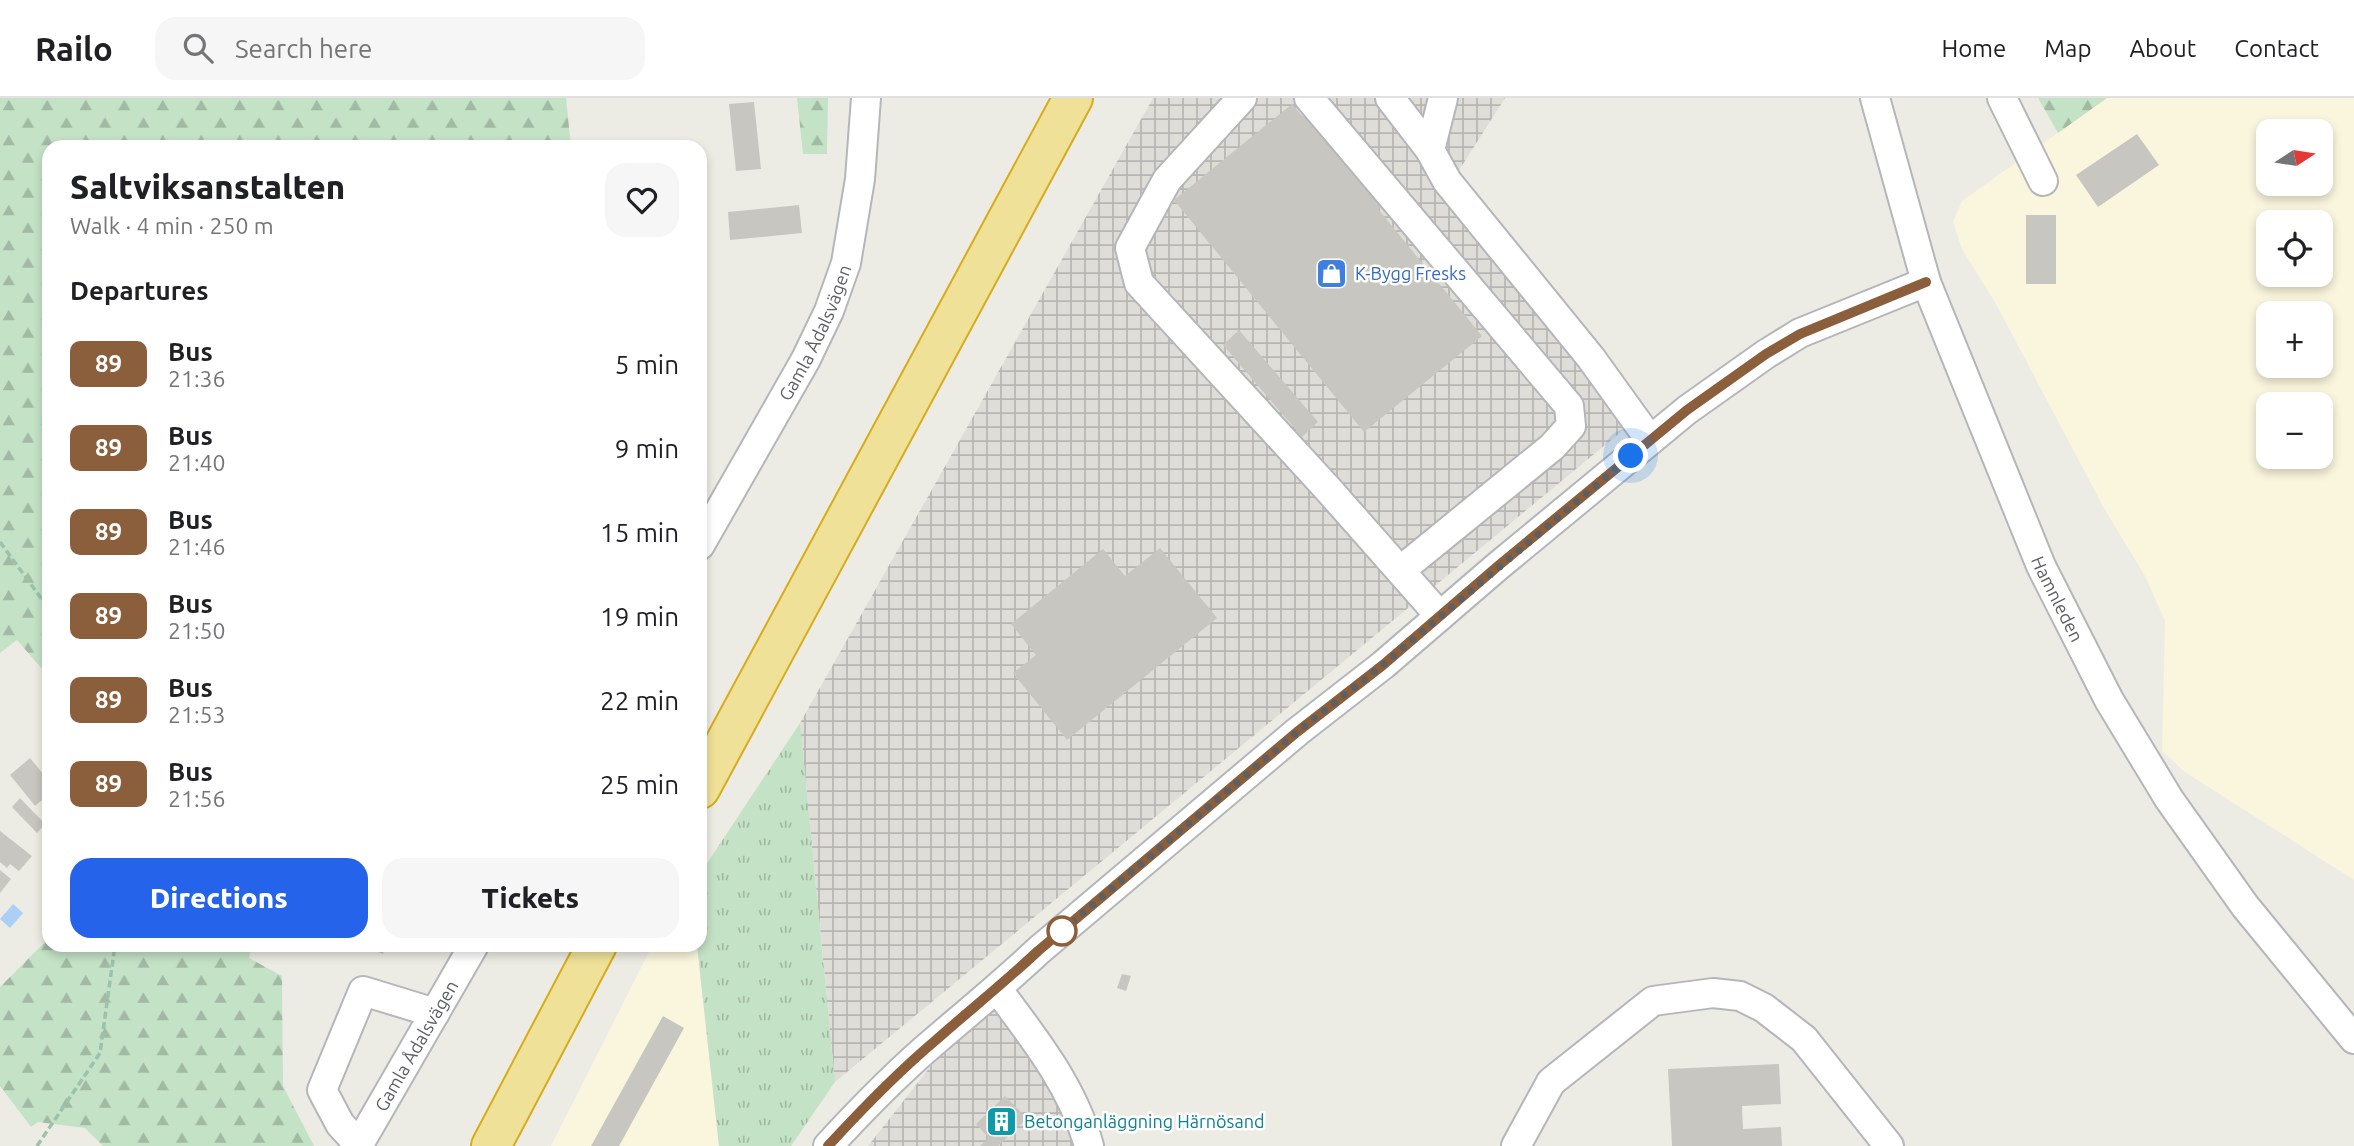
<!DOCTYPE html>
<html lang="en">
<head>
<meta charset="utf-8">
<style>
	body { margin:0; font-family:Ubuntu,sans-serif; background:#f6f6f6; color:#202124; height:100vh; display:flex; flex-direction:column; font-size:26px; white-space:nowrap }
	* { box-sizing:border-box; margin:0 }
	p { font-size:23px; color:#757577 }
	.icon { flex:none; width:38px; height:38px; fill:none; stroke:currentColor; stroke-width:2; stroke-linecap:round; stroke-linejoin:round }
	.map { position:relative; flex:1; overflow:hidden }
	.sheet { position:absolute; left:42px; top:42px; width:665px; height:812px; display:flex; flex-direction:column; background:#fff; border-radius:21px; box-shadow:0 4px 10px #0003 }
	.sheet>* { flex:none }
	.badge { padding:0 14px; border-radius:10px; font-size:24px; line-height:46px }
	.needle { width:46px; rotate:78deg }
	.fabs { position:absolute; left:2256px; top:21px; display:grid; gap:14px }
	.fabs a { display:grid; place-items:center; width:77px; height:77px; border-radius:14px; background:#fff; box-shadow:0 4px 10px #0003; font-size:35px }
	.you { position:absolute; width:35px; height:35px; margin:-18px; border:5px solid #fff; border-radius:50%; background:#1a73e8; box-shadow:0 0 0 10px #1a73e833 }
	.map>.badge { position:absolute; translate:-50% -50%; box-shadow:0 0 0 4px #fff }
	h2 { padding:0 28px; font-size:26px; line-height:63px }
	.round { display:grid; place-items:center; flex:none; width:74px; height:74px; border-radius:21px; background:#f6f6f6 }
	.head { display:flex; align-items:center; justify-content:space-between; height:119px; padding:0 28px }
	h1 { font-size:33px; font-weight:800; line-height:52px }
	.action { display:flex; gap:14px; margin-top:auto; padding:14px 28px }
	.action a { flex:1; height:80px; border-radius:21px; background:#2563eb; color:#fff; font-size:28px; font-weight:800; line-height:80px; text-align:center }
	.action a+a { background:#f6f6f6; color:#202124 }
	ul { padding:0; list-style:none }
	li { display:flex; align-items:center; gap:21px; height:84px; padding:0 28px }
	li div { flex:1 }
	li b { display:block; font-size:26px }
	li em { font-style:normal }
	li .badge { min-width:77px; font-weight:700; text-align:center }
	header { display:flex; align-items:center; gap:42px; box-sizing:border-box; height:98px; padding:0 35px; background:#fff; border-bottom:2px solid #e0e0e0 }
	header strong { font-size:33px }
	nav { display:flex; gap:38px; margin-inline-start:auto; font-size:24px }
	.search { width:490px; height:63px; background:#f6f6f6; display:flex; align-items:center; gap:18px; box-sizing:border-box; padding:0 24px; border-radius:21px; color:#757577; font-size:26px }
	.map>svg:first-child { display:block }
</style>
</head>
<body>
<header>
<strong>Railo</strong>
<div class="search"><svg class="icon" aria-label="search" viewBox="0 0 24 24"><circle cx="10" cy="10" r="6"/><path d="M15 15l6 6"/></svg>Search here</div>
<nav><a>Home</a><a>Map</a><a>About</a><a>Contact</a></nav>
</header>
<div class="map">
<svg width="2354" height="1048" viewBox="0 0 2354 1048">
	<defs>
		<pattern id="industrial-grid" width="8" height="8" patternUnits="userSpaceOnUse" patternTransform="scale(1.75)"><rect width="8" height="8" fill="#dfddd8"/><path d="M0 4h8M4 0v8" fill="none" stroke="#b8b6b3"/></pattern>
		<pattern id="grass-tufts" width="24" height="20" patternUnits="userSpaceOnUse" patternTransform="scale(1.75)"><rect width="24" height="20" fill="#c4e2c6"/><path d="M3 7l-1-3M5 7V3M7 7l1-3M15 17l-1-3M17 17v-4M19 17l1-3" fill="none" stroke="#a2baa4"/></pattern>
		<pattern id="forest-firs" width="22" height="20" patternUnits="userSpaceOnUse" patternTransform="scale(1.75)"><rect width="22" height="20" fill="#c4e2c6"/><path d="M5 1l3.5 6h-7zM16 11l3.5 6h-7z" fill="#a2baa4"/></pattern>
	</defs>
	<rect width="100%" height="100%" fill="#edece4"/>
	<path fill="#faf5dd" fill-rule="evenodd" d="M2107,0H2354V782L2185,674L2162,653L2165,523L2145,478L2105,412L1996,206L1962,151L1953,124L1962,103ZM2268,33H2320V86H2268ZM2268,124H2320V177H2268ZM2268,215H2320V268H2268ZM2268,306H2320V359H2268Z
		M679,847H697L719,1048H551L649,854Z"/>
	<path fill="url(#industrial-grid)" d="M1153,0H1505L1451,85L1639,319L835,984L800,625Z
		M1004,875L1038,923L1080,996L1103,1048H868Z"/>
	<path fill="url(#grass-tufts)" d="M800,625L835,984L791,1048H719L697,847H700V776Z"/>
	<path fill="url(#forest-firs)" d="M0,0H566L571,49H49V579L17,542L0,555Z
		M797,0H828L827,56H803Z
		M2038,0H2107L2058,35Z
		M49,840V847H252L249,860L282,878L283,988L314,1048H103L85,1030L38,1024L31,1029L0,988V889Z"/>
	<path fill="#accff5" d="M13,806L23,815L10,830L0,821Z"/>
	<path fill="#c8c6c1" d="M754,4L761,71L736,73L729,6Z
		M1292,6L1302,18L1313,9L1389,102L1378,111L1482,238L1364,334L1174,102Z
		M2137,36L2159,67L2098,109L2076,77Z
		M799,107L802,135L730,142L728,114Z
		M2026,117H2056V186H2026Z
		M1239,232L1318,324L1302,339L1223,247Z
		M1160,450L1217,520L1067,642L1013,575L1036,557L1011,526L1103,451L1125,478Z
		M30,660L49,683V696L35,708L10,677Z
		M20,700L45,726L37,735L12,709Z
		M0,733L32,758L19,773L10,766L7,770L0,764Z
		M0,772L11,781L0,795Z
		M360,847H386L383,856Z
		M1122,876L1131,878L1126,893L1117,890Z
		M663,918L684,930L619,1048H591Z
		M1779,966L1781,1006L1742,1008L1743,1031L1781,1029L1782,1048H1672L1668,971Z
		M1005,998L1027,1020L998,1048H980L989,1040L976,1026Z"/>
	<g fill="none" stroke-linecap="round" stroke-linejoin="round">
		<defs>
			<g id="minor">
				<path d="M1242,0L1167,82L1130,150L1139,185L1327,390L1440,518"/>
				<path d="M1309,0L1569,308L1571,328L1552,349L1401,472"/>
				<path d="M1390,0L1430,52L1447,83L1591,260L1650,342"/>
				<path id="s1" d="M1875,0L1926,184L2041,468L2109,602L2169,701L2245,808L2354,941"/>
				<path d="M2002,0L2043,83"/>
				<path d="M1430,52L1443,0"/>
				<path id="s2" d="M700,447L806,261L829,213L846,165L860,81L866,0"/>
				<path d="M998,892C1034,940 1073,989 1089,1048"/>
				<path d="M359,1047L340,1026L322,992L363,893L435,915"/>
				<path id="s3" d="M358,1048L474,847"/>
				<path d="M828,1048C862,1011 898,974 936,942C971,912 1005,884 1038,853L1297,634L1383,567L1498,468L1687,312L1766,256L1800,235L1926,184"/>
				<path d="M1516,1048L1551,984L1653,903L1713,895L1740,898L1764,910L1804,941L1889,1048"/>
			</g>
			<path id="highway" d="M700,691L1073,0
				M491,1048L597,847"/>
		</defs>
		<use href="#minor" stroke="#b4b6ba" stroke-width="32"/>
		<use href="#highway" stroke="#d7ab1a" stroke-width="42"/>
		<path stroke="#9dc2ab" stroke-width="3.5" stroke-dasharray="7 3.5" stroke-linecap="butt" d="M0,444L49,511
			M37,1048L100,955L115,847"/>
		<use href="#minor" stroke="#fff" stroke-width="28"/>
		<use href="#highway" stroke="#f0e198" stroke-width="38"/>
	</g>
	<g fill="none" stroke-linecap="round" stroke-linejoin="round">
		<defs>
			<path id="line" d="M828,1048C862,1011 898,974 936,942C970,912 1005,884 1038,853L1297,634L1383,567L1498,468L1687,312L1766,256L1800,236L1926,184"/>
		</defs>
		<use href="#line" stroke="#fff" stroke-width="16"/>
		<use href="#line" stroke="#8b5e3c" stroke-width="10"/>
		<path stroke="#5c5f63" stroke-width="7" stroke-dasharray="0 12.6" d="M1062,833L1058,836L1297,634L1383,567L1631,358"/>
	</g>
	<defs>
		<symbol id="shop-square" viewBox="-11 -11 22 22"><rect x="-9" y="-9" width="18" height="18" rx="4" fill="#3f7fe0" stroke="#fff"/><path d="M-5-2.5h2.3a2.7 3.5 0 0 1 5.4 0H5L5.5 6h-11ZM-1.5-2.5h3a1.5 2.3 0 0 0-3 0Z" fill="#fff"/></symbol>
		<symbol id="building-square" viewBox="-11 -11 22 22"><rect x="-9" y="-9" width="18" height="18" rx="4" fill="#0f9aa8" stroke="#fff"/><path d="M-4-6H4V6H1V3H-1V6H-4ZM-2.5-4.3h1.7v1.8h-1.7ZM.8-4.3h1.7v1.8H.8ZM-2.5-1h1.7V.8h-1.7ZM.8-1h1.7V.8H.8Z" fill="#fff"/></symbol>
	</defs>
	<g fill-rule="evenodd">
		<use href="#shop-square" x="1314" y="158" width="35" height="35"/>
		<use href="#building-square" x="984" y="1006" width="35" height="35"/>
	</g>
	<circle fill="#fff" stroke="#8b5e3c" stroke-width="3.5" cx="1062" cy="833" r="14"/>
	<g text-anchor="middle" dominant-baseline="central" stroke-width="5" stroke-linejoin="round" paint-order="stroke">
		<g font-size="18" fill="#366cbe" stroke="#fff" text-anchor="start">
			<text x="1355" y="175">K-Bygg Fresks</text>
		</g>
		<g font-size="18" fill="#5c5f63" stroke="#fff">
			<text stroke="none"><textPath href="#s2" startOffset="242">Gamla Ådalsvägen</textPath></text>
			<text stroke="none"><textPath href="#s1" startOffset="534">Hamnleden</textPath></text>
			<text stroke="none"><textPath href="#s3" startOffset="116">Gamla Ådalsvägen</textPath></text>
		</g>
		<g font-size="18" fill="#0d838f" stroke="#fff" text-anchor="start">
			<text x="1024" y="1023">Betonganläggning Härnösand</text>
		</g>
	</g>
</svg>
<div class="fabs">
<a><svg class="needle" viewBox="-14 -14 28 28"><path d="M0-13l5 13h-10z" fill="#e53935"/><path d="M0 13l5-13h-10z" fill="#757577"/></svg></a>
<a><svg class="icon" aria-label="locate" viewBox="0 0 24 24"><circle cx="12" cy="12" r="6"/><path d="M12 2v4M12 18v4M2 12h4M18 12h4"/></svg></a>
<a>+</a>
<a>−</a>
</div>
<div class="you" style="left:1631px;top:358px"></div>
<section class="sheet">
<div class="head"><div><h1>Saltviksanstalten</h1><p>Walk · 4 min · 250 m</p></div><a class="round"><svg class="icon" aria-label="heart" viewBox="0 0 24 24"><path d="M12 20l-8-8c-3-5 5-10 8-4 3-6 11-1 8 4z"/></svg></a></div>
<h2>Departures</h2>
<ul>
<li><span class="badge" style="background:#8b5e3c;color:#fff">89</span><div><b>Bus</b><p>21:36</p></div><em>5 min</em></li>
<li><span class="badge" style="background:#8b5e3c;color:#fff">89</span><div><b>Bus</b><p>21:40</p></div><em>9 min</em></li>
<li><span class="badge" style="background:#8b5e3c;color:#fff">89</span><div><b>Bus</b><p>21:46</p></div><em>15 min</em></li>
<li><span class="badge" style="background:#8b5e3c;color:#fff">89</span><div><b>Bus</b><p>21:50</p></div><em>19 min</em></li>
<li><span class="badge" style="background:#8b5e3c;color:#fff">89</span><div><b>Bus</b><p>21:53</p></div><em>22 min</em></li>
<li><span class="badge" style="background:#8b5e3c;color:#fff">89</span><div><b>Bus</b><p>21:56</p></div><em>25 min</em></li>
</ul>
<div class="action"><a>Directions</a><a>Tickets</a></div>
</section>
</div>
</body>
</html>
